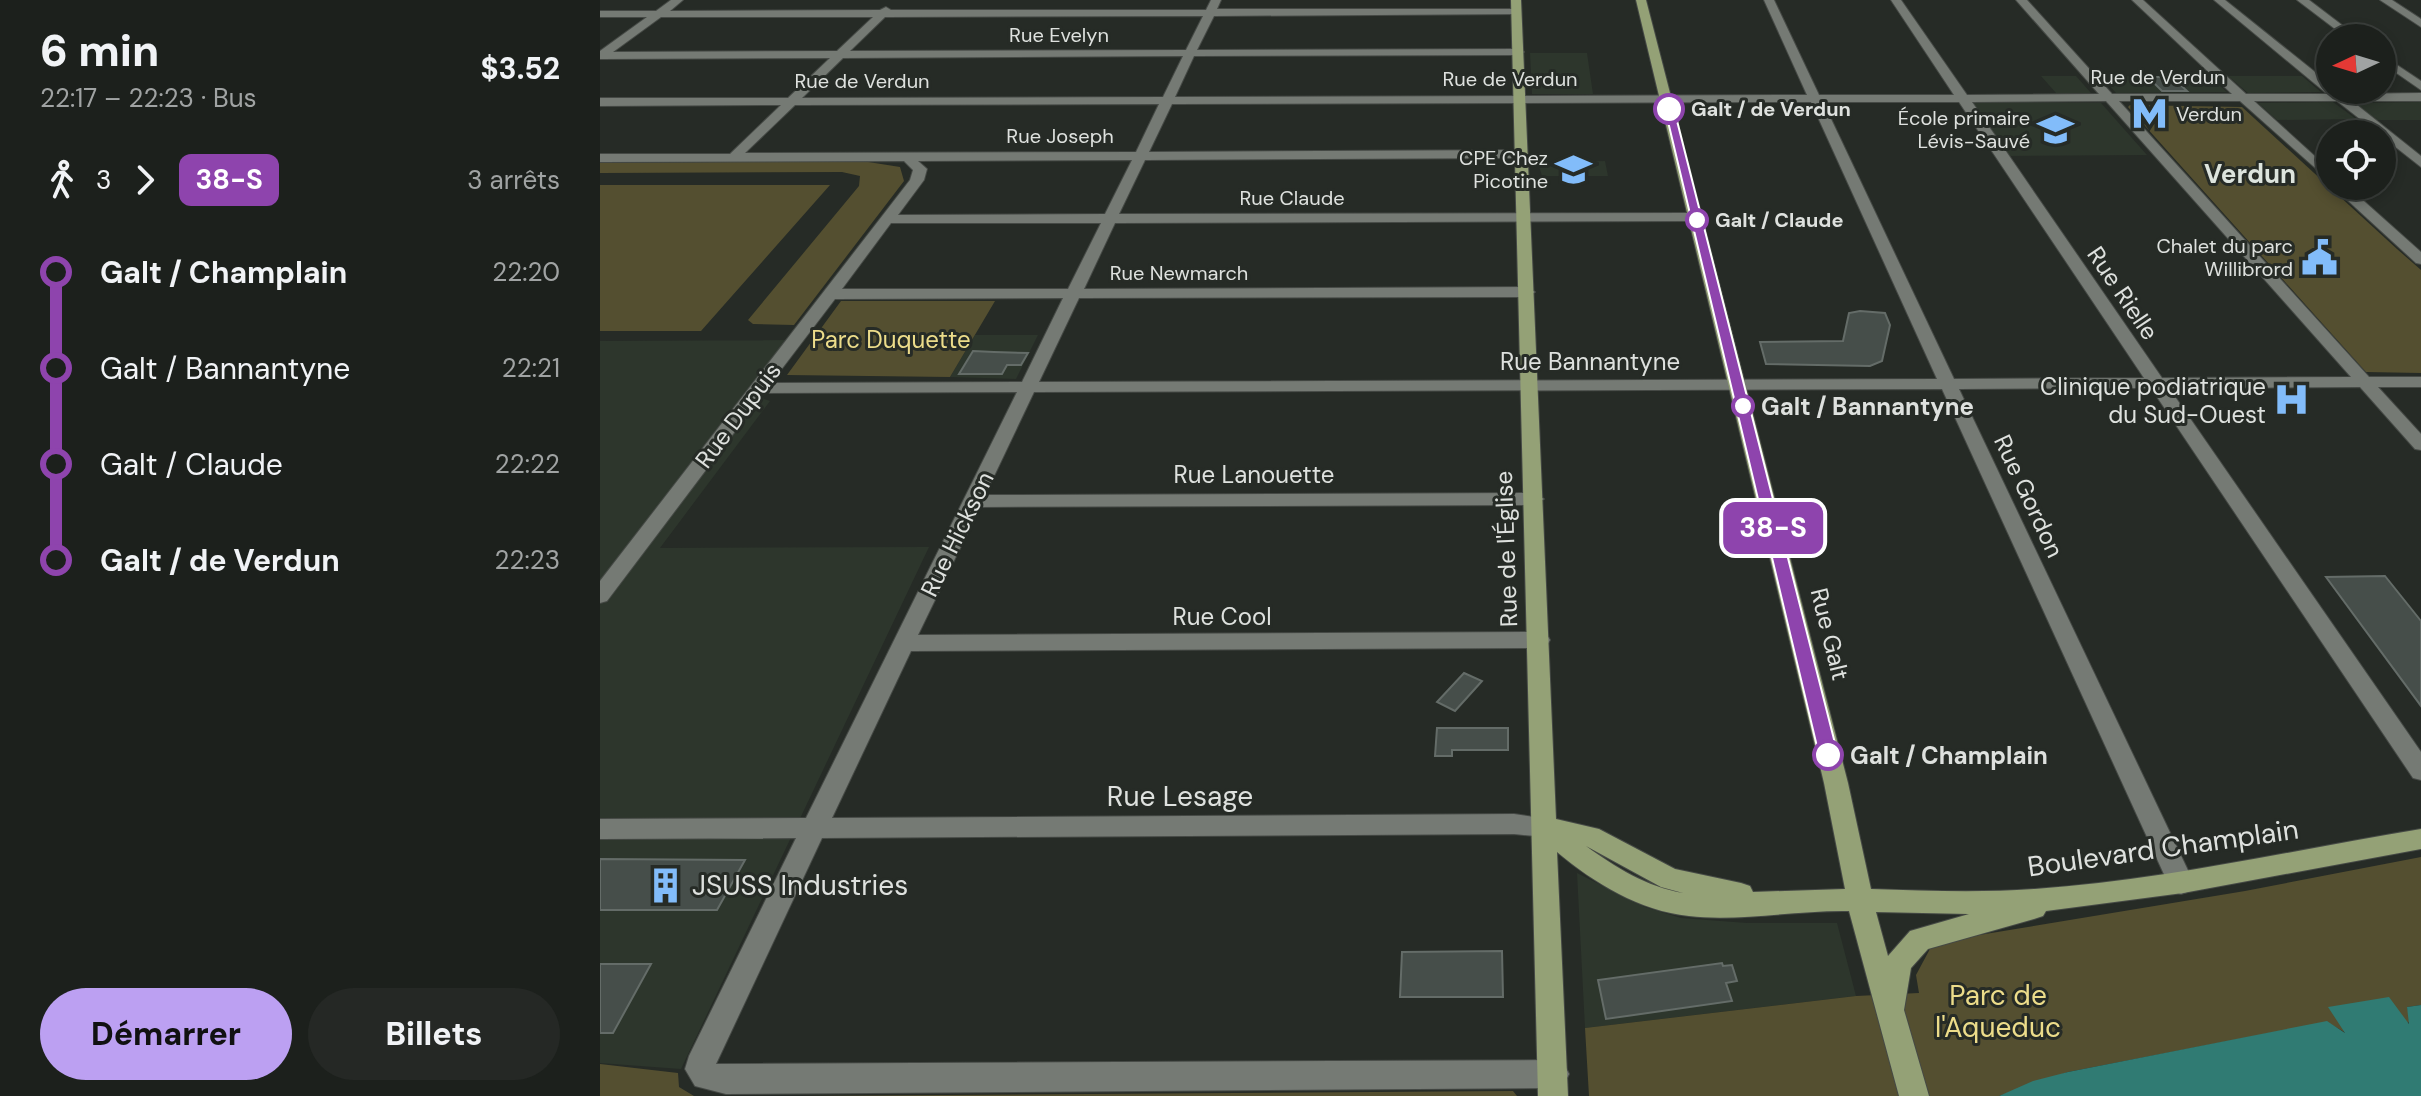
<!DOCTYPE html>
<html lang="fr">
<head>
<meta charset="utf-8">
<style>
	body { margin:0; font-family:"DM Sans",sans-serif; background:#252825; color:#f1f3f6; height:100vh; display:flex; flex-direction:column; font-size:30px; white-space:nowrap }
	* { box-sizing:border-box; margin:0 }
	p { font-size:26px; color:#a0a3a3 }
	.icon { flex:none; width:44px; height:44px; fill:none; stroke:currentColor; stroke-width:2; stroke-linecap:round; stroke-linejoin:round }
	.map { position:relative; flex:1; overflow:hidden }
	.panel { display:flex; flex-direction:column; background:#1c201c; width:600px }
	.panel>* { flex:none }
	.badge { padding:0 16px; border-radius:12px; font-size:28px; line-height:52px }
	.needle { width:52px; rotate:266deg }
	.controls { position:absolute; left:1716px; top:24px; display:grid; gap:16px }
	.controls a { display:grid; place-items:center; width:80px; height:80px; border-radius:50%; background:#1c201c; box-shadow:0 4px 12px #0003,0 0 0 2px #3a3e3b; font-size:40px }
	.map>.badge { position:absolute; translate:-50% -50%; box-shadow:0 0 0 4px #fff }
	.legs { display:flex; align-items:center; gap:12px; height:88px; padding:0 40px; font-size:26px }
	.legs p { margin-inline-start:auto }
	.overview { display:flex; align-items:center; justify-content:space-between; height:136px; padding:0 40px }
	h1 { font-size:44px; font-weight:800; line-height:60px }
	.button { display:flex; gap:16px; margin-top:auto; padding:16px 40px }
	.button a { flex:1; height:92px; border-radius:48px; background:#bca0f2; color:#111; font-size:32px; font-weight:800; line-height:92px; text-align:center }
	.button a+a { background:#252825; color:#f1f3f6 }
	ul { padding:0 40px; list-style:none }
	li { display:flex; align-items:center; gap:28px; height:96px; font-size:30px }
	li i { display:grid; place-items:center; width:12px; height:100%; margin:0 10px; background:currentColor }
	li i::after { content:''; width:20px; height:20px; margin:-10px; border:6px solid; border-radius:50%; background:#1c201c }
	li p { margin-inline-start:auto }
	li:first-child i { background:linear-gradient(#0000 50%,currentColor 0) }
	li:last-child i { background:linear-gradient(currentColor 50%,#0000 0) }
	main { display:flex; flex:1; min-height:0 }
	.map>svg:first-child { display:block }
</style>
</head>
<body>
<main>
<section class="panel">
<div class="overview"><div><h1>6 min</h1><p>22:17 – 22:23 · Bus</p></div><b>$3.52</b></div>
<div class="legs"><svg class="icon" aria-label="walk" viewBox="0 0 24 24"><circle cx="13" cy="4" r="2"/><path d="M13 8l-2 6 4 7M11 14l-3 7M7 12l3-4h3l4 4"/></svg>3<svg class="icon" aria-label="forward" viewBox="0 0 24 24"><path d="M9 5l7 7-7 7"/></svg><b class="badge" style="background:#8e44ad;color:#fff">38-S</b><p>3 arrêts</p></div>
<ul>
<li><i style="color:#8e44ad"></i><b>Galt / Champlain</b><p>22:20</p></li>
<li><i style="color:#8e44ad"></i><span>Galt / Bannantyne</span><p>22:21</p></li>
<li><i style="color:#8e44ad"></i><span>Galt / Claude</span><p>22:22</p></li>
<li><i style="color:#8e44ad"></i><b>Galt / de Verdun</b><p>22:23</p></li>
</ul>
<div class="button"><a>Démarrer</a><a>Billets</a></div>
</section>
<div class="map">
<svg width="1821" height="1096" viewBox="0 0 1821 1096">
	<rect width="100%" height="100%" fill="#262b26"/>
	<path fill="#2d362c" d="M930,53H987L993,94H932Z
		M1441,76H1476L1491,93H1456Z
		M1501,76L1610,77L1627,92L1516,93Z
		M1628,76H1702L1721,92L1648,93Z
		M1368,102L1501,103L1547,155L1406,156Z
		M1733,102L1756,119L1677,120L1658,103Z
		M1821,102V120H1776L1754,103Z
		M1005,161L1008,176H942L938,163Z
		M375,335H438L416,379L350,377Z
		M188,340L159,387L164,399L170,401L60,548L329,547L81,1069L0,1063V341Z
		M977,873L1045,907L1081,918L1147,923H1237L1256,996L985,1028Z"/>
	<path fill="#544f30" d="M1530,105L1642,107L1797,249L1821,270V373L1766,372L1528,107Z
		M262,161L300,167L304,181L194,325L153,324L148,320L259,186L260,176L242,172L0,173V163Z
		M0,185H230L101,331H0Z
		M241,301H395L350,377L187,375Z
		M1821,857V1005L1807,1007L1811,1023L1729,1007L1746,1033L1727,1022L1468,1072L1399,1096H989L985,1028L1256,996L1319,993L1316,975L1331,947L1367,937L1645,891Z
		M0,1064L78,1073L79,1087L94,1096H0Z
		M913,1091L917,1096H198Z"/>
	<path fill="#307b73" d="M1789,997L1809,1024L1807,1007L1821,1005V1096H1399L1433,1081L1468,1072L1727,1021L1745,1033L1728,1007Z"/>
	<path fill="#464e4a" stroke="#646c68" stroke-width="2" d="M1548,77H1572L1587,91H1562Z
		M1260,311L1285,313L1290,325L1282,361L1270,366L1166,364L1160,342L1243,341L1249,313Z
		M373,351L394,352L428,353L421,365H407L402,374H359Z
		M1785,576L1821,621V706L1726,577Z
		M864,673L882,681L855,711L837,702Z
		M837,728H908V750H852V756H835Z
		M0,859L145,860L117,910H0Z
		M902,951L903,997H800L802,952Z
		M1122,963L1123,966L1132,965L1137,981L1126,983L1132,1001L1006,1019L998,980Z
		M0,964H51L13,1033H0Z"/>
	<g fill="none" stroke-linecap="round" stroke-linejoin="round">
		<defs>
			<path id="minor" d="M71,0H83L70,11L280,10L286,7L291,10H606L611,0H621L617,9H917L921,10V14L614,16L597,50L918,49L924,52L918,55L594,56L575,97L1207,95L1164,0H1174L1219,95H1354L1291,0H1301L1367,95L1499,94L1416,0H1427L1512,94H1632L1532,0H1543L1646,94H1732L1726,93L1614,0H1625L1730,84V90L1743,94L1821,93V101H1752L1821,156V167L1737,101H1654L1730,170V181L1640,101H1519L1769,377H1821V387H1778L1821,434V450L1815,449L1760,387L1569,388L1821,752V780L1813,778L1551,388L1359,389L1594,883L1590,891L1581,894L1572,891L1568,883L1342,389L434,392L385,495L934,493L944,499L934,505L380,507L318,635L939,632L947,635L950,640L947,645L939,648L311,651L232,818L914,814L955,820L958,827L955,834L946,837L914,834L222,838L116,1064L954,1060L964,1064L969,1074L964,1084L954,1088L126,1094L95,1086L85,1069L89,1056L196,838L0,839V819L206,818L417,392L164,393L7,601L0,603V581L310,180L313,170L304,161L0,162V154H130L181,105L0,106V98H188L230,58L0,59V51L47,17H0V11H56ZM603,16L586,50L250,51L285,17ZM61,17H273L237,51L13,52ZM583,56L563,97L202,98L243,58ZM1506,101L1751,377L1562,378L1372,102ZM1211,102L1337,379L439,382L479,298L927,297L935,292L927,287L484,289L515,223L1097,221L1104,217L1097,213L519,214L545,160L921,158L928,154L921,150L549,152L572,104ZM1223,102H1359L1544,378L1354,379ZM559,104L536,152L145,153L195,105ZM532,160L505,214L298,215L324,180L327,169L318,161ZM291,223H501L468,289H242ZM463,298L422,382L171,383L235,299Z
				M1697,0H1709L1759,38H1747Z
				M1780,0H1792L1821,19V27Z
				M1782,55L1821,81V90L1782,63Z
				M1732,186H1747L1821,252V264L1816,263Z"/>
			<path id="major" d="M911,0H921L956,819L999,829L1075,869L1141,883L1150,886L1153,892L1245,889L1224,783L1036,0H1046L1248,783L1271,889C1326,891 1381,893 1435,889C1565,880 1693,850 1821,829V849L1583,893L1446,911L1443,916L1434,919L1328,949L1311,968L1304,1010L1329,1096H1299L1249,911C1197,910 1138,922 1089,916C1040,911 994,883 957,852L968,1096H938ZM986,846L1061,887L1083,893C1047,887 1015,867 986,846ZM1276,912L1369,914L1310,931L1288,956Z"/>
		</defs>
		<use href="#minor" stroke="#454945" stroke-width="2"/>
		<use href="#major" stroke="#454945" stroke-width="2"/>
		<use href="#minor" fill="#757a74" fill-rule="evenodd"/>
		<use href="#major" fill="#94a176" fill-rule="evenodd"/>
	</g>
	<path fill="#8e44ad" stroke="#fff" stroke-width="2" d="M1069,106L1074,109L1238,755L1228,762L1219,755L1065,109Z"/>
	<defs>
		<symbol id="metro-bare" viewBox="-9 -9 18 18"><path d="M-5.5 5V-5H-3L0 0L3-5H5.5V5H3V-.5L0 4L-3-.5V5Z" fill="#82bcfa" stroke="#262b26" stroke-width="2.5" paint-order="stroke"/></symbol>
		<symbol id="school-bare" viewBox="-9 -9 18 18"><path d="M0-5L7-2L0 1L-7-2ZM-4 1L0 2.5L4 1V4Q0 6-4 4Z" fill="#82bcfa" stroke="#262b26" stroke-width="2.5" paint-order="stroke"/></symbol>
		<symbol id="civic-bare" viewBox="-9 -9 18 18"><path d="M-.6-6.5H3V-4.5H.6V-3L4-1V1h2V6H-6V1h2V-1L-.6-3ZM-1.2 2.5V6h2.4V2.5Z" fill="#82bcfa" stroke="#262b26" stroke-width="2.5" paint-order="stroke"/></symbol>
		<symbol id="hospital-bare" viewBox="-9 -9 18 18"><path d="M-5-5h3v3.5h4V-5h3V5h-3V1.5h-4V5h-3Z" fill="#82bcfa" stroke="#262b26" stroke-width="2.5" paint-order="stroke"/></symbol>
		<symbol id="building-bare" viewBox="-9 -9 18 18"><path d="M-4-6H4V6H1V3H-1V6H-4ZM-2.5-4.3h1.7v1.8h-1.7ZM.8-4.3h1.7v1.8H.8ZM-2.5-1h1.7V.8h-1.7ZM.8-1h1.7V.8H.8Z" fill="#82bcfa" stroke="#262b26" stroke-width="2.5" paint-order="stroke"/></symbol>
	</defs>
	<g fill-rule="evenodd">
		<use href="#metro-bare" x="1524" y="88" width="51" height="51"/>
		<use href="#school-bare" x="1430" y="104" width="51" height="51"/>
		<use href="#school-bare" x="948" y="144" width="51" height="51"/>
		<use href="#civic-bare" x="1694" y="232" width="51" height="51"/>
		<use href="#hospital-bare" x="1666" y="374" width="51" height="51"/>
		<use href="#building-bare" x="40" y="860" width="51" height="51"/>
	</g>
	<g fill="#fff" stroke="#8e44ad" stroke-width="4">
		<circle cx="1069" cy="109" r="14"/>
		<circle cx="1097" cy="220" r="10"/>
		<circle cx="1143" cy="406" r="10"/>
		<circle cx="1228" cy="755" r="14"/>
	</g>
	<g text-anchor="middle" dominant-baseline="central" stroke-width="6" stroke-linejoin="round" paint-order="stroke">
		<g font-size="20" fill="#dee1de" stroke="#262b26">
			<text x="459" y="35">Rue Evelyn</text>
			<text x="1558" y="77">Rue de Verdun</text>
			<text x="910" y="79">Rue de Verdun</text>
			<text x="262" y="81">Rue de Verdun</text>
			<text x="460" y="136">Rue Joseph</text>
			<text x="692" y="198">Rue Claude</text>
			<text x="579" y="273">Rue Newmarch</text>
		</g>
		<g font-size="20" font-weight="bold" fill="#dee1de" stroke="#262b26" text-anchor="start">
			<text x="1091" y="109">Galt / de Verdun</text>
			<text x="1115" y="220">Galt / Claude</text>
		</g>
		<g font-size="20" fill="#dee1de" stroke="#262b26" text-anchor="end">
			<text x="1576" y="114" text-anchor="start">Verdun</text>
			<text x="1430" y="118">École primaire<tspan x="1430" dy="23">Lévis-Sauvé</tspan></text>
			<text x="948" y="158">CPE Chez<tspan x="948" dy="23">Picotine</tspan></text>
			<text x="1693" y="246">Chalet du parc<tspan x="1693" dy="23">Willibrord</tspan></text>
		</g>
		<g font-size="24" fill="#dee1de" stroke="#262b26">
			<text transform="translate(1523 293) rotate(56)">Rue Rielle</text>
			<text x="990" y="361">Rue Bannantyne</text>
			<text transform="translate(138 415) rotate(-53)">Rue Dupuis</text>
			<text x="654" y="474">Rue Lanouette</text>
			<text transform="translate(1429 496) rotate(65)">Rue Gordon</text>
			<text transform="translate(357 534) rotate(-64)">Rue Hickson</text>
			<text transform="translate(906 549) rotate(-92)">Rue de l'Église</text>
			<text x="622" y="616">Rue Cool</text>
			<text transform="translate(1230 634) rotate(76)">Rue Galt</text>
		</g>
		<g font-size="24" fill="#ecdc8a" stroke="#262b26">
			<text x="291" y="339">Parc Duquette</text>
		</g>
		<g font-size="24" fill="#dee1de" stroke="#262b26" text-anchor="end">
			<text x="1666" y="386">Clinique podiatrique<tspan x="1666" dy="28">du Sud-Ouest</tspan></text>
		</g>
		<g font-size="24" font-weight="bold" fill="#dee1de" stroke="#262b26" text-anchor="start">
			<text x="1161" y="406">Galt / Bannantyne</text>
			<text x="1250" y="755">Galt / Champlain</text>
		</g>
		<g font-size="26" font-weight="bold" fill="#dde4dd" stroke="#262b26">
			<text x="1650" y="174">Verdun</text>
		</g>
		<g font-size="28" fill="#dee1de" stroke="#262b26">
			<text x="580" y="796">Rue Lesage</text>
			<text transform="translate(1563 848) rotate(-8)">Boulevard Champlain</text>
		</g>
		<g font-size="28" fill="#dee1de" stroke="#262b26" text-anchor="start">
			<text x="92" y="885">JSUSS Industries</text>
		</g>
		<g font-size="28" fill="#ecdc8a" stroke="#262b26">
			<text x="1398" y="995">Parc de<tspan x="1398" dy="32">l'Aqueduc</tspan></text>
		</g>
	</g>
</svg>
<div class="controls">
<a><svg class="needle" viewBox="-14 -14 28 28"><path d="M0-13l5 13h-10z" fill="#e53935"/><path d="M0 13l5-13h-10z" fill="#a0a3a3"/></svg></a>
<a><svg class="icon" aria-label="locate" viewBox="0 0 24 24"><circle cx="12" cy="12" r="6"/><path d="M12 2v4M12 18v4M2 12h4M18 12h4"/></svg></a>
</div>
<b class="badge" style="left:1173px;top:528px;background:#8e44ad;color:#fff">38-S</b>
</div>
</main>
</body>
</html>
